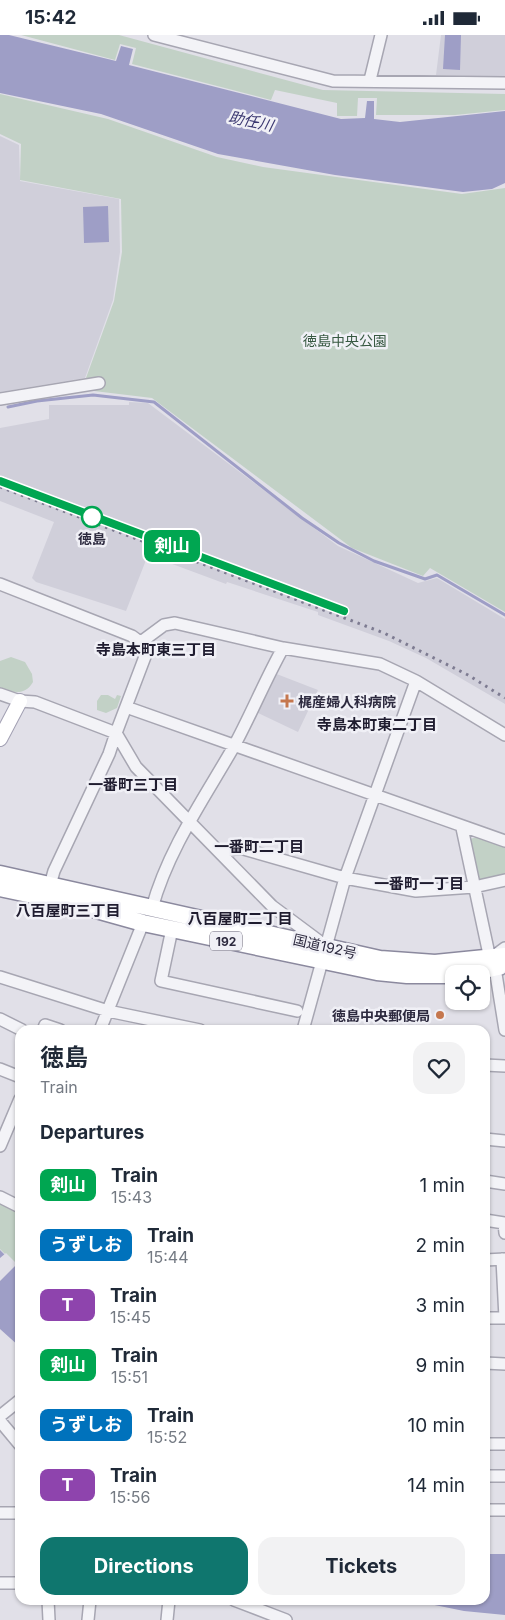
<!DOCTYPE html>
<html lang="en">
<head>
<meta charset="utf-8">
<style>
	body { margin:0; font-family:Inter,"Noto Sans JP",sans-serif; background:#f2f2f3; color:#1f2937; height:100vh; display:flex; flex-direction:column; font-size:19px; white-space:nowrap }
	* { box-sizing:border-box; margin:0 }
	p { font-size:16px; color:#747a83 }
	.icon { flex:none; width:28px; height:28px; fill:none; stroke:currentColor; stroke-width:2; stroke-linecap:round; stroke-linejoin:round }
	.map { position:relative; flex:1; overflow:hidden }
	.sheet { position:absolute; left:15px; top:990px; width:475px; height:580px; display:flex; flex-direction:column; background:#fff; border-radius:15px; box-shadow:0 1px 4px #0004 }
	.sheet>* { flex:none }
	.badge { padding:0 10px; border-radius:8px; font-size:18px; line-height:32px }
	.tools { position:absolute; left:445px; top:930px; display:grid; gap:10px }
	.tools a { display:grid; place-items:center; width:45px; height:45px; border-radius:10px; background:#fff; box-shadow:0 1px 4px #0004; font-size:25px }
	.map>.badge { position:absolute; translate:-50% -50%; box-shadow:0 0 0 2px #fff }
	h2 { padding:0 25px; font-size:19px; line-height:45px }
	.round { display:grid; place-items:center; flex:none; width:52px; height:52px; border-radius:15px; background:#f2f2f3 }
	.headline { display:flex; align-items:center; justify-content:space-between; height:85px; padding:0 25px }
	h1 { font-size:24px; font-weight:700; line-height:38px }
	.button { display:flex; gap:10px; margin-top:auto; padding:10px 25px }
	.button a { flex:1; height:58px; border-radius:15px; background:#0f766e; color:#fff; font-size:20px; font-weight:700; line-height:58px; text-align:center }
	.button a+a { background:#f2f2f3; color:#1f2937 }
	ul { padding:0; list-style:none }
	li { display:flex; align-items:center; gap:15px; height:60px; padding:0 25px }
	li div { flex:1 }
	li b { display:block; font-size:19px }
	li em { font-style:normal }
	li .badge { min-width:55px; font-weight:700; text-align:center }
	.status { display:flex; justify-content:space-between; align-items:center; height:35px; padding:0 25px; background:#fff; direction:ltr }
	.status svg { height:14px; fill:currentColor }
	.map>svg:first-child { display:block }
</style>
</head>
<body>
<div class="status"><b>15:42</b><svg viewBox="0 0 49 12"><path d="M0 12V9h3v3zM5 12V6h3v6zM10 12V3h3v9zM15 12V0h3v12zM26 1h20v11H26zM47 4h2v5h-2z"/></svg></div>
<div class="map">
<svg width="505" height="1585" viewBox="0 0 505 1585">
	<rect width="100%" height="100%" fill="#e1e0e8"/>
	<path fill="#d0cfda" d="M441,0H505V42L436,40Z
		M0,101L19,110L20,146L119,164L120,217L113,265L85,343L0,357Z
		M129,367L148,368L338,511L418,548L437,543L505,584V669L426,623L389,606L318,580V577L227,547L226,549L148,520L126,576L36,547L32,543L54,487L0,466V393L49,384V370H129Z
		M274,638L318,655L298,697L256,677Z"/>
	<path fill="#c2d1c6" d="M21,0H119L323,55L505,59V75L455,80H376L377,63H358L357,81H337V68L275,55L271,65L132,29L136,13L120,9L115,25Z
		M0,59L108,84L217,122L263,132L462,159L505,153V577L430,533L423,541L352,513L152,363L94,356L86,343L114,266L122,217L121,164L20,145L21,109L0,99Z
		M11,622L25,627L32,639L33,647C25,661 12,658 0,652V626Z
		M101,660H108L115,664L117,660L121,661L117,673L106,678L97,675V666Z
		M477,802L505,810V841L488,846L478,844L470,804Z
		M0,1166L20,1176V1234L0,1214Z"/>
	<path fill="#9e9ec6" d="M0,0H9L116,26L121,11L133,14L129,30L341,84L365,83L367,66H374V84L400,87L505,76V148L492,154L463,157L335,140L218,119L101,79L0,58Z
		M445,0H461L460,35L443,34Z
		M108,171L109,207L84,208L83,172Z
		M0,1215L20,1235V1312L0,1294Z
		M485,1519H505V1580L464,1576L410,1565H485Z"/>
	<path fill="#e1e0e8" d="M6,1218L16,1228L19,1227L0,1246V1223Z"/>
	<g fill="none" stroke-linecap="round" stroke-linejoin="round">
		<path stroke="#9e9ec6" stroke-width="3" d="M8,372L37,366L93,360L154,367L302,483L339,508L374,526L425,544L437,540L505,580"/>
		<defs>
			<path id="minor" d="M154,0L333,46L505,48
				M370,45L381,0
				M0,364L99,348
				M0,549L132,601L144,610L146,619L116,698L35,667L20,666L0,659
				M141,607L164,590L175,588L283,613L380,629L416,646L505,700
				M126,672L505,806
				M116,698L136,732L272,871L323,909
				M462,793L490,924L505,913
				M221,817L240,813L345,843L416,856L474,852L505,845
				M50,850L54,836L109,719L116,698
				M152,873C168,815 203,765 233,713C251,680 265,645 283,613
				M172,894L161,946L297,976
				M501,934L495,933L505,995
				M0,942L108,976L200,995
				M0,984L22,995
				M43,995L45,990L60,995
				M100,995L143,888
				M303,995L345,843L416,646
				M485,1030L505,1031
				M0,1034L20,1042
				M485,1104L505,1106
				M0,1111L20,1064
				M485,1146L505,1149
				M0,1162L20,1172
				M485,1185L504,1188L505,1198
				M485,1225L505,1224
				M485,1283H505L502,1224
				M485,1328L505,1329
				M0,1381L20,1365
				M0,1386L20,1410
				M485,1409H505
				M485,1441H505
				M485,1475H505
				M0,1478H20
				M0,1548H20
				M48,1565L49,1585
				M234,1565L286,1585
				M88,1585L90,1565
				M167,1585L169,1565"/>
			<path id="major" d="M0,704L20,666"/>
			<path id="highway" d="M0,839L380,924L435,928L505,921
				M0,853L75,869L143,888L377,937L407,940H454
				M466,939L498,932"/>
		</defs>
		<use href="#minor" stroke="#a7a6b2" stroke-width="14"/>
		<use href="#major" stroke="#a2a0b3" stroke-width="16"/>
		<use href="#highway" stroke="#8b899e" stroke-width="19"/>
		<use href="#minor" stroke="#f3f3f7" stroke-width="11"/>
		<use href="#major" stroke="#fff" stroke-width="14"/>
		<use href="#highway" stroke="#fff" stroke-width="16"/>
		<path stroke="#7d7b91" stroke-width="3" stroke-dasharray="2.5 5" stroke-linecap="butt" d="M0,452L384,598L468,640L505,663"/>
	</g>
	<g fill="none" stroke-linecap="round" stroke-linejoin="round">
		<defs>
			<path id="line" d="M0,446L344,576"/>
		</defs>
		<use href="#line" stroke="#fff" stroke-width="11"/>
		<use href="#line" stroke="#00a651" stroke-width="8"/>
	</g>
	<circle fill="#fff" stroke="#00a651" stroke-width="2.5" cx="92" cy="482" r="10"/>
	<g fill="#c5774e" stroke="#f0f0f6" stroke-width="2">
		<path d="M284.5 658.5h5v5h5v5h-5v5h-5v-5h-5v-5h5z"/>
		<circle cx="440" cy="980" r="5"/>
	</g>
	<g text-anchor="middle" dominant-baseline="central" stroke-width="5" stroke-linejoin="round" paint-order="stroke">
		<rect fill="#f0f0f6" stroke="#686576" stroke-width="1" x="210" y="896.5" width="32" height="19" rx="4"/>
		<g font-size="12" font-weight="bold" fill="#2d2a3f">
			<text x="226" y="906">192</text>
		</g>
		<g font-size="14" fill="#385942" stroke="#f0f0f6">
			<text x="345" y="305">徳島中央公園</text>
		</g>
		<g font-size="14" font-weight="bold" fill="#2d2a3f" stroke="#f0f0f6">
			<text x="92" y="503">徳島</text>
		</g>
		<g font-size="14" font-weight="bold" fill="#2d2a3f" stroke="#f0f0f6" text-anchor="start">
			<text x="298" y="666">梶産婦人科病院</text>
			<text x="430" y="980" text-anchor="end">徳島中央郵便局</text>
		</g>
		<g font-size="14" fill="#2d2a3f" stroke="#f0f0f6">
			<text transform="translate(325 911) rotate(13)">国道192号</text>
		</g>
		<g font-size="15" font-style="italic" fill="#3a3770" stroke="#f0f0f6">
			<text transform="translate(251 86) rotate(12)">助任川</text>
		</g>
		<g font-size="15" font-weight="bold" fill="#1f1c2f" stroke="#f0f0f6">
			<text x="156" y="614">寺島本町東三丁目</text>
			<text x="377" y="689">寺島本町東二丁目</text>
			<text x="133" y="749">一番町三丁目</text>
			<text x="259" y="811">一番町二丁目</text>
			<text x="419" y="848">一番町一丁目</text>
			<text x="68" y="875">八百屋町三丁目</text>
			<text x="240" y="883">八百屋町二丁目</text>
		</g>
	</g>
</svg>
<div class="tools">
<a><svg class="icon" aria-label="locate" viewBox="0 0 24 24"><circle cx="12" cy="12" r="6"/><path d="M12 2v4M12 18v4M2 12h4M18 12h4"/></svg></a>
</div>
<b class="badge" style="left:172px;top:511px;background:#00a651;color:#fff">剣山</b>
<section class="sheet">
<div class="headline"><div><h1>徳島</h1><p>Train</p></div><a class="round"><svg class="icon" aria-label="heart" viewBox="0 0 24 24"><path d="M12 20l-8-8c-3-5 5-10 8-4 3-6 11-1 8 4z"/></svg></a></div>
<h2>Departures</h2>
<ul>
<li><span class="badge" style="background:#00a651;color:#fff">剣山</span><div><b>Train</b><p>15:43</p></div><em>1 min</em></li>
<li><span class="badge" style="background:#0072bc;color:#fff">うずしお</span><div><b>Train</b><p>15:44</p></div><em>2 min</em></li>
<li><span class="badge" style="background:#8e44ad;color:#fff">T</span><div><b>Train</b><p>15:45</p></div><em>3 min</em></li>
<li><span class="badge" style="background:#00a651;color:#fff">剣山</span><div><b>Train</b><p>15:51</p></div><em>9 min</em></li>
<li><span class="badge" style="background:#0072bc;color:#fff">うずしお</span><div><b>Train</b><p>15:52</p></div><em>10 min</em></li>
<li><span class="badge" style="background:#8e44ad;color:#fff">T</span><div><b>Train</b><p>15:56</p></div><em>14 min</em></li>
</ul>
<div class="button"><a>Directions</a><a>Tickets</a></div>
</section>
</div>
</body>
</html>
